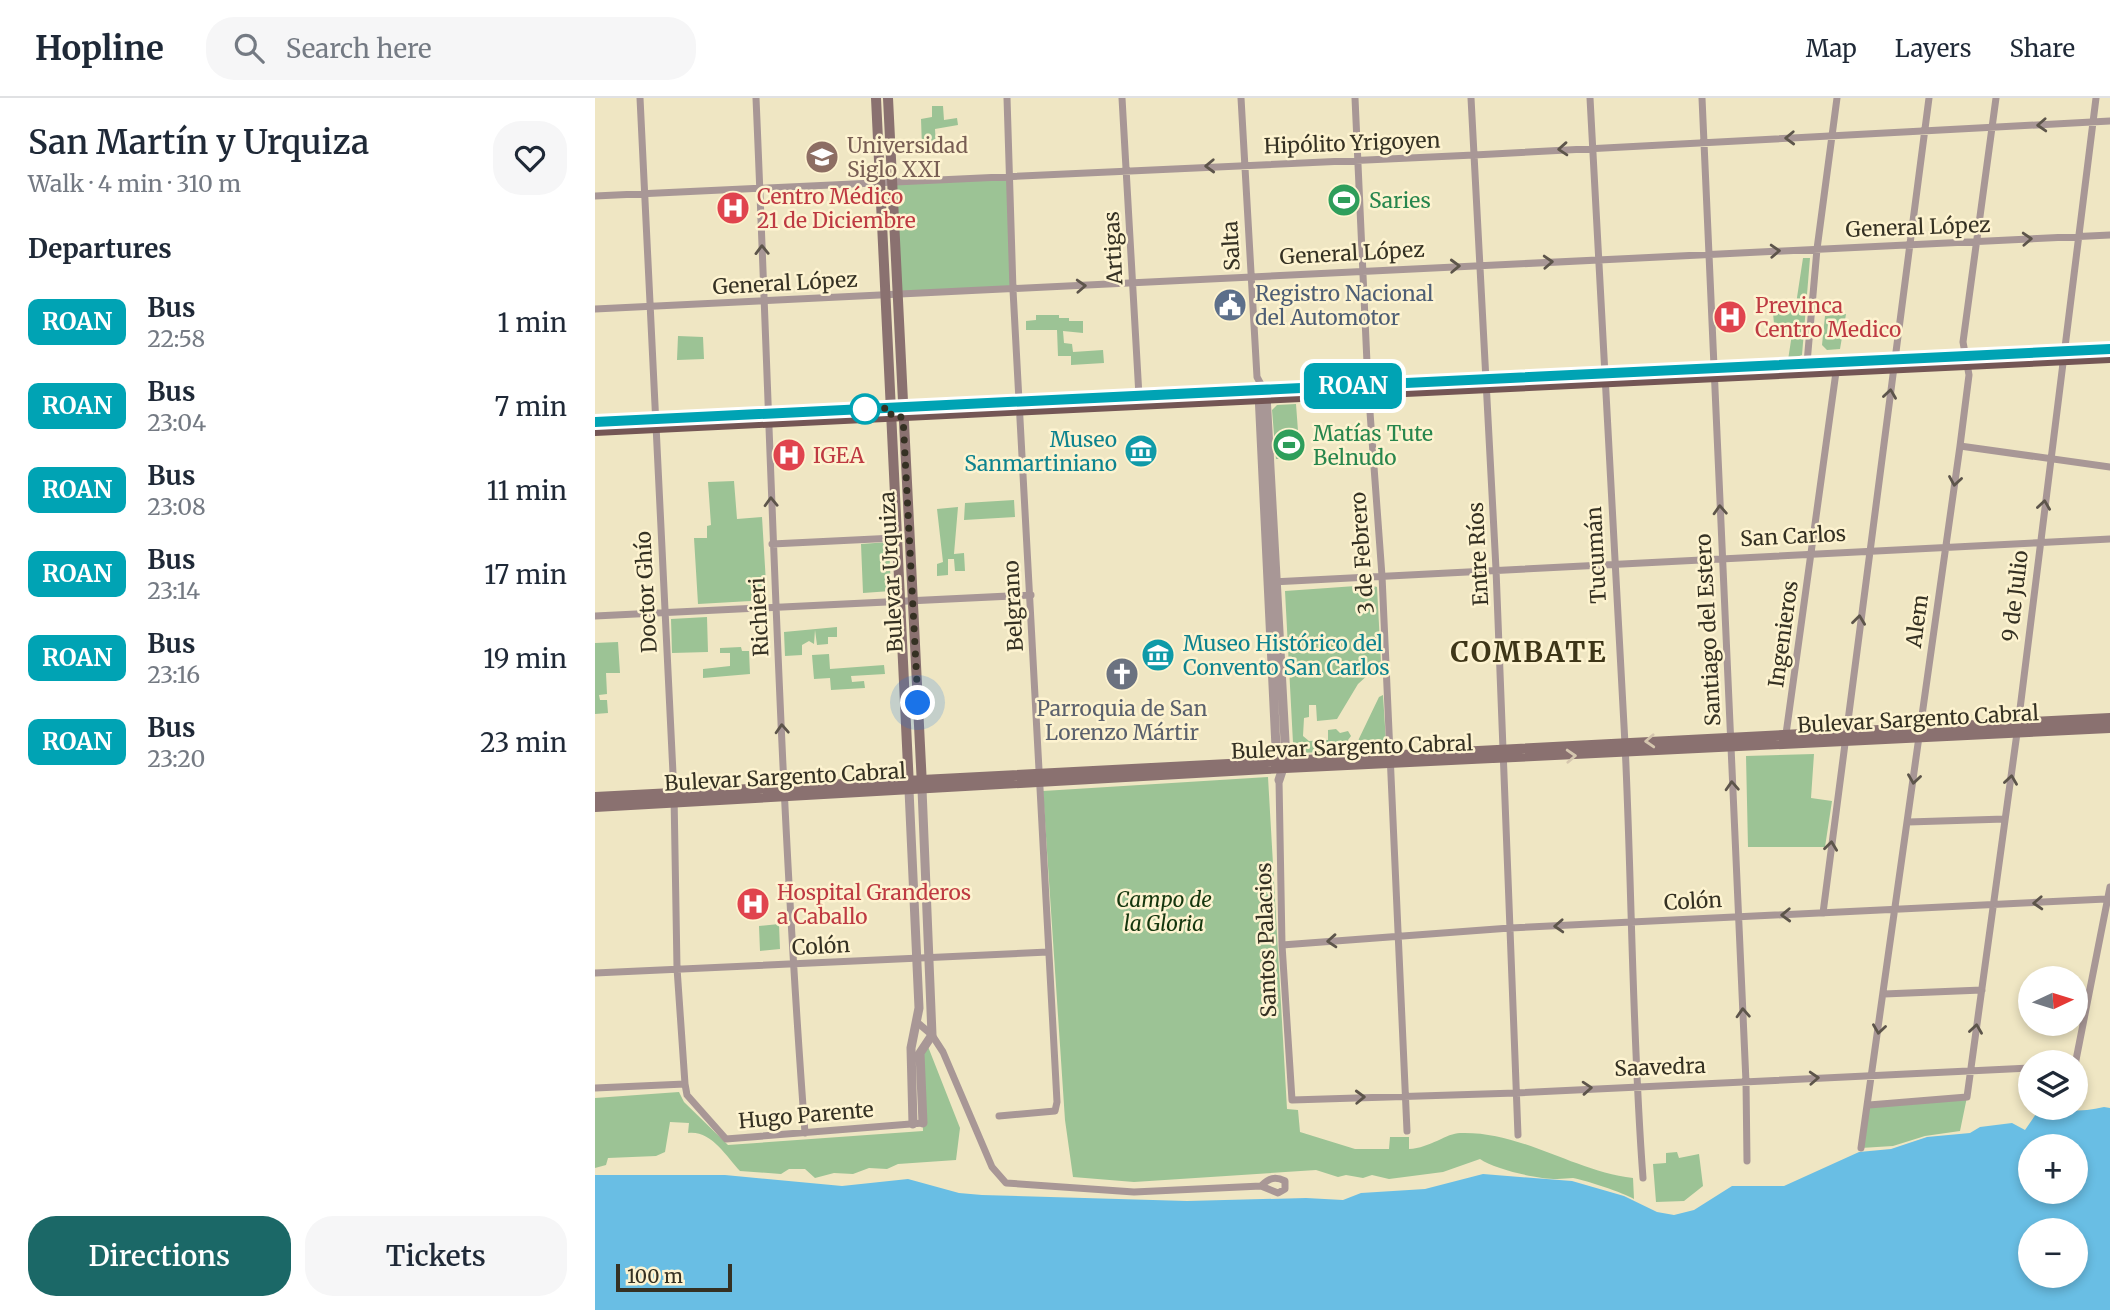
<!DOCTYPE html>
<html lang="en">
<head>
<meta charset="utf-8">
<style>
	body { margin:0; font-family:Merriweather,serif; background:#f6f6f7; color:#1f2937; height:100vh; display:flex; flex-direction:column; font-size:26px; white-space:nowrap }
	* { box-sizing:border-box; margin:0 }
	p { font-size:23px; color:#747a83 }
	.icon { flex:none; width:38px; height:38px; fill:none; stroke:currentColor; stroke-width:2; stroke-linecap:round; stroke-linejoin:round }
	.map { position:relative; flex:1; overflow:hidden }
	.panel { display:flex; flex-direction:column; background:#fff; width:595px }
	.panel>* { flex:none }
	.badge { padding:0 14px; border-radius:10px; font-size:24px; line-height:46px }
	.needle { width:46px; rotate:86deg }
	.tools { position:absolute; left:1423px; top:868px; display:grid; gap:14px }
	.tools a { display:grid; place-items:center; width:70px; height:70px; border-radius:50%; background:#fff; box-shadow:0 4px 10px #0003; font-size:35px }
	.scale { position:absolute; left:21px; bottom:18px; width:116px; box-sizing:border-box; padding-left:7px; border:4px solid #353123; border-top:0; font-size:19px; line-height:24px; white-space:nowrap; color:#353123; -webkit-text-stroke:5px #fdf3d0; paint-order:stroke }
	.you { position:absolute; width:35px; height:35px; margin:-18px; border:5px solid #fff; border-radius:50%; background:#1a73e8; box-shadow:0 0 0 10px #1a73e833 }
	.map>.badge { position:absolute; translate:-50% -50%; box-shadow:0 0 0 4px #fff }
	h2 { padding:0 28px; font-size:26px; line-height:63px }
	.round { display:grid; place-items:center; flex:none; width:74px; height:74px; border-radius:28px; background:#f6f6f7 }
	.summary { display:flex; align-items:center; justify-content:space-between; height:119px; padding:0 28px }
	h1 { font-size:33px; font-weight:600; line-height:52px }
	.cta { display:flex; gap:14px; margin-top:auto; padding:14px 28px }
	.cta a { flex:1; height:80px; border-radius:28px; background:#1b6867; color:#fff; font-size:28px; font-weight:600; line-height:80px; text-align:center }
	.cta a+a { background:#f6f6f7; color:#1f2937 }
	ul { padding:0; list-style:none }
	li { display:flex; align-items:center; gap:21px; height:84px; padding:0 28px }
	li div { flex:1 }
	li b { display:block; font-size:26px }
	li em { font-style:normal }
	li .badge { min-width:77px; font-weight:700; text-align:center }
	header { display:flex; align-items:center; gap:42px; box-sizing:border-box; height:98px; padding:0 35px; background:#fff; border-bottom:2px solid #e0e1e3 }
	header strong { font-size:33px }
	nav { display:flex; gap:38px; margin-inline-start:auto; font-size:24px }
	.search { width:490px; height:63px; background:#f6f6f7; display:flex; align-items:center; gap:18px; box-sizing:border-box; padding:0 24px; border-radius:28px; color:#747a83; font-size:26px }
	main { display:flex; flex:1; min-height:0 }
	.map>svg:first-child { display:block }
</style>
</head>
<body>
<header>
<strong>Hopline</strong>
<div class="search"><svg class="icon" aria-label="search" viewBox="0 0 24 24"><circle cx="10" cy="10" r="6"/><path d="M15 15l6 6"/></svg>Search here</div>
<nav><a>Map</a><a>Layers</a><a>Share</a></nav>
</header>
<main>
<section class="panel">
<div class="summary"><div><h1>San Martín y Urquiza</h1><p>Walk · 4 min · 310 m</p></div><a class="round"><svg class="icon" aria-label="heart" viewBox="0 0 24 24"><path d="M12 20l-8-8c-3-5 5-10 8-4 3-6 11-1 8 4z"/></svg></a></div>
<h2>Departures</h2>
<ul>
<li><span class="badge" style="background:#00a3b4;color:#fff">ROAN</span><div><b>Bus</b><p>22:58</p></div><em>1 min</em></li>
<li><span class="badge" style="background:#00a3b4;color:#fff">ROAN</span><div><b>Bus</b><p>23:04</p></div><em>7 min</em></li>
<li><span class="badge" style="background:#00a3b4;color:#fff">ROAN</span><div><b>Bus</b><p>23:08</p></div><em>11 min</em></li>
<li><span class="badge" style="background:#00a3b4;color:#fff">ROAN</span><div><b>Bus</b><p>23:14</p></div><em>17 min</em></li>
<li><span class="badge" style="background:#00a3b4;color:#fff">ROAN</span><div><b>Bus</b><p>23:16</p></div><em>19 min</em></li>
<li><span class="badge" style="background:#00a3b4;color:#fff">ROAN</span><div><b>Bus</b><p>23:20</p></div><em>23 min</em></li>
</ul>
<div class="cta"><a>Directions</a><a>Tickets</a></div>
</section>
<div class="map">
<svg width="1515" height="1212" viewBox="0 0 1515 1212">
	<rect width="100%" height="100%" fill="#efe6c3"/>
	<path fill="#9cc395" d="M337,8H348L349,22L362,20L363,27L340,31L341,48L327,50L326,21L337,19Z
		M416,78L418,192L302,197L297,83Z
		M1208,160H1215L1207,257L1193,262L1197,236H1180L1178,215L1187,213V207L1201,206Z
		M1251,216L1245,251L1232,252L1227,247L1230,218Z
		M441,217H464V220H474V223H488V235L468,233L469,245L477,246L478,254L508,252L509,265L476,267V258H463L462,232H431V223L441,222Z
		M83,238L108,239L109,261L82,262Z
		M701,306L705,360L681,361L677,312L682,307Z
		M139,383L142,421L167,419L172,502L103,506L99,440H112V428L116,427L113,384Z
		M419,402L420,419L369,422L370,405Z
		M363,409L359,456L369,455L370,473H360L359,461H353V477L342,478V466L348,464L342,411Z
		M294,444L296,493L268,495L266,446Z
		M775,487L782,489L786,565L763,586L742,621L722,623L721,607H714V619L709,620L708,638L714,643L733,642V632L741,631L745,635L753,633L756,638L745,653L705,655L698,645L690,493Z
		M112,519L113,554L77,555L76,521Z
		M242,529V539H233V546L222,547L220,532L219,546L214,543L207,547V557L190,558L189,534Z
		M23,544L25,575H11L12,596L4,597L5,602H12L13,615L0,616V545Z
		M146,549L147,553H154L155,576L108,580V571L135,568V555H125V550Z
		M234,556L235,571L289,567L290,576L256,578L257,584L269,583L270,590L236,592L235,580L219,581L217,557Z
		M788,597L791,644L788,650L759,651L784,599Z
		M1219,656L1216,700L1237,703L1230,749H1153L1151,658Z
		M673,679L692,1011L703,1012L705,1034L760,1051H794L795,1039H814V1051C835,1050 852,1035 865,1035C927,1033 978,1073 1038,1080L1039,1101C1029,1095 990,1082 978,1080C973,1080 968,1081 962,1081C943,1081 901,1072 885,1061L848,1074L794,1081L777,1077L768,1080L751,1077L743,1079L721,1072L539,1084L478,1079L470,1022L448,693Z
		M184,826L185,851L165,853L164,828Z
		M332,946L365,1030L361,1062L303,1066L292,1071L274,1070L258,1076L239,1075L220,1080L210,1071H194L186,1076L145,1073C131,1058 116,1032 93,1035L94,1025L75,1024L70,1054L61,1058L13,1060L11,1067L0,1070V1000L84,994L89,1004L133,1047L328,1033L325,955Z
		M1372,999L1365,1033L1330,1038L1298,1048L1266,1050L1274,1007Z
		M1082,1054L1084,1060L1104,1056L1108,1088L1089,1103L1061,1104L1058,1066L1071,1065V1055Z"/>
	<path fill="#69bee4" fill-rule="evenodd" d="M1509,1009L1515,1010V1212H0V1077H130L247,1088L313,1081L364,1095L387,1097L592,1103L711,1100L748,1102L766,1095L830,1091L888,1076L977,1083L1029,1098L1062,1114L1079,1117L1099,1112L1137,1088H1189L1264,1054L1296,1051L1332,1039L1375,1035L1385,1029L1417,1025L1430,1032L1441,1016C1465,1011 1486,1015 1509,1009ZM1435,1048H1480V1094H1435ZM1435,1132H1480V1178H1435Z"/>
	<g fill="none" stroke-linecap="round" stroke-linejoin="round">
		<path stroke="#a89796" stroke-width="7" d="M45,0L79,696L82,870L90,986L92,997L131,1041L328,1025
			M161,0C176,345 184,690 210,1035
			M527,0L544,298
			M646,0L662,279L669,292
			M760,0L773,287L787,478L812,1033
			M876,0L901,471L923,1037
			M995,0C1005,215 1020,431 1030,646C1037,791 1037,936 1048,1080
			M1107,0L1151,984L1152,1063
			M0,98L879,57L1515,23
			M0,211L1515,137
			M1212,265L1222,151L1242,0
			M1365,348L1515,369
			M177,446L300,440
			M677,484L1515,441
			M0,518L436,497
			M1191,636L1241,274
			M684,682L687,847L697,1002L921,995L1435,970
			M1313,724L1410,721
			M1228,815L1334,0
			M687,847L915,830L1511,801
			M0,875L453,854
			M1289,896L1387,892
			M323,925L337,937L348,954L397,1069L411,1085L539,1094L666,1088L683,1095L690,1091V1083C680,1078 674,1080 666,1088
			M1480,967L1515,789
			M0,990L90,986
			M1274,1007L1372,999L1422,635L1501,0
			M404,1018L460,1013L462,1004L418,192L412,0
			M1266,1050L1365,348L1374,277L1368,244L1401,0"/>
		<path stroke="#a89796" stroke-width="9" d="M664,296L682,670
			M671,297L691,661L684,682
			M327,691L337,937L325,955L328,1025
			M314,692L324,910L316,950L318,1026"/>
		<path stroke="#8a7170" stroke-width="10" d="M281,0L314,689
			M293,0L327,688
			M0,699L1515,620
			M0,709L671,671L1515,630"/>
		<path stroke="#745655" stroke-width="10" d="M0,324L1515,250
			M0,333L1515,260"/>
	</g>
	<defs><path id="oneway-chevron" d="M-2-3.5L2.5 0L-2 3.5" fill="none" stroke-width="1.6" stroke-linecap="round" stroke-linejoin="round" transform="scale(1.75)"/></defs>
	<g stroke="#5d554b">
		<use href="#oneway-chevron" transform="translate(1447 27) rotate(177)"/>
		<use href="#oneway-chevron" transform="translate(1195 40) rotate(178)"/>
		<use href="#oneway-chevron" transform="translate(968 51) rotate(176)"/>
		<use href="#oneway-chevron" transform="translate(615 68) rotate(178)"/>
		<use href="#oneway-chevron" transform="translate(1432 141) rotate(-3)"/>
		<use href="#oneway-chevron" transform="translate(167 152) rotate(-91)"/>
		<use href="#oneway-chevron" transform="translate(1180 153) rotate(-3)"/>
		<use href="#oneway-chevron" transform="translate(953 164) rotate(-3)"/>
		<use href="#oneway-chevron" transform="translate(860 168) rotate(-2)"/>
		<use href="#oneway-chevron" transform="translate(486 188) rotate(-3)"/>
		<use href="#oneway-chevron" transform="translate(1295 296) rotate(-82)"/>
		<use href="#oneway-chevron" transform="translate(1360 383) rotate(99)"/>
		<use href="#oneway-chevron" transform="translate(176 404) rotate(-92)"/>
		<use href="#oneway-chevron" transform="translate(1449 407) rotate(-82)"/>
		<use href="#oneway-chevron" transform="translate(1125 412) rotate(-93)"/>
		<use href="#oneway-chevron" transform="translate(1264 522) rotate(-83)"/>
		<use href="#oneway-chevron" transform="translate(187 631) rotate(-93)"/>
		<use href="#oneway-chevron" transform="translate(1319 681) rotate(98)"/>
		<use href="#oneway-chevron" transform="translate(1416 682) rotate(-82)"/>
		<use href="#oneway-chevron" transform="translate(1137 688) rotate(-93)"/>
		<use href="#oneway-chevron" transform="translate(1236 748) rotate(-83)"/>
		<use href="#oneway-chevron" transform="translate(1443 805) rotate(177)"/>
		<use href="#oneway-chevron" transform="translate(1191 817) rotate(178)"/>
		<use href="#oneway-chevron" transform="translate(964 828) rotate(177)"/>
		<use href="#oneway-chevron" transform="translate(737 843) rotate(176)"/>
		<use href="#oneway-chevron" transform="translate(1148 915) rotate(-93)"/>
		<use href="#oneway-chevron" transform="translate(1284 931) rotate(98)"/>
		<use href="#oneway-chevron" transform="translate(1381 931) rotate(-82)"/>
		<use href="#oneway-chevron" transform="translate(1219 980) rotate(-3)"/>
		<use href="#oneway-chevron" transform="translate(992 990) rotate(-4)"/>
		<use href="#oneway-chevron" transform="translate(765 999) rotate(-2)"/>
	</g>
	<g stroke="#d5c6ae">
		<use href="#oneway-chevron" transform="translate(1055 643) rotate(177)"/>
		<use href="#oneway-chevron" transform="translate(976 658) rotate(-3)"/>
	</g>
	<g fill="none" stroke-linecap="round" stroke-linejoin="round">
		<defs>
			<path id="line" d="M0,324L1515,251"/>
		</defs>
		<use href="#line" stroke="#fff" stroke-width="16"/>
		<use href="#line" stroke="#00a3b4" stroke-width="10"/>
		<path stroke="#353123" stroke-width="7" stroke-dasharray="0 12.6" d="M270,311L261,312L296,310V319H308L323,605"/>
	</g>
	<defs>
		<symbol id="university-disc" viewBox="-11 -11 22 22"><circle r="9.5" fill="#8d6e63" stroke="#fdf3d0"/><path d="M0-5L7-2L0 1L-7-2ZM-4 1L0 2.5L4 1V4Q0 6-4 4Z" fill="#fff"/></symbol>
		<symbol id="stadium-disc" viewBox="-11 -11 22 22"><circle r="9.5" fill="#2e9e5b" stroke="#fdf3d0"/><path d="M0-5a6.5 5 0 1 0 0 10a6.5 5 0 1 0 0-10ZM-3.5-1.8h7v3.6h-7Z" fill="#fff"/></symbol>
		<symbol id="hospital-disc" viewBox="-11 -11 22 22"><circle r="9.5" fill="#e0444e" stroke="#fdf3d0"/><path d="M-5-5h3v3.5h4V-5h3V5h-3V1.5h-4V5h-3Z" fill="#fff"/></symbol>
		<symbol id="civic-disc" viewBox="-11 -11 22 22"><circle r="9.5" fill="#5c6f8a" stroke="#fdf3d0"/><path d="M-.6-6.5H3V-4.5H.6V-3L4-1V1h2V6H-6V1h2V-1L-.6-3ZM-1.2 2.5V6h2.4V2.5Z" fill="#fff"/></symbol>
		<symbol id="museum-disc" viewBox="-11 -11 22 22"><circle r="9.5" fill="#0f9aa8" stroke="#fdf3d0"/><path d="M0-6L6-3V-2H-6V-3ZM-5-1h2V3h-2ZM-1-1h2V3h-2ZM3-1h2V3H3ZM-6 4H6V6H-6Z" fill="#fff"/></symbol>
		<symbol id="church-disc" viewBox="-11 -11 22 22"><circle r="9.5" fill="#6b7280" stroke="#fdf3d0"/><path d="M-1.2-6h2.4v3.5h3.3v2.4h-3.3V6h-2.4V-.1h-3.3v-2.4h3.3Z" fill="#fff"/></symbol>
	</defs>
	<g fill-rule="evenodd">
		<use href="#university-disc" x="208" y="40" width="38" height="38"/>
		<use href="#stadium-disc" x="730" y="83" width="38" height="38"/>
		<use href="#hospital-disc" x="119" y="91" width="38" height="38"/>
		<use href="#civic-disc" x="616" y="188" width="38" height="38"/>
		<use href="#hospital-disc" x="1116" y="200" width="38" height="38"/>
		<use href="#stadium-disc" x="675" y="328" width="38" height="38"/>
		<use href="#museum-disc" x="527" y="334" width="38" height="38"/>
		<use href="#hospital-disc" x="175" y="338" width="38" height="38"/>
		<use href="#museum-disc" x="544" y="538" width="38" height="38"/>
		<use href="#church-disc" x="508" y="557" width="38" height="38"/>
		<use href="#hospital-disc" x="139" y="787" width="38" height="38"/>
	</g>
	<circle fill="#fff" stroke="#00a3b4" stroke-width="3.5" cx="270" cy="311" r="14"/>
	<g text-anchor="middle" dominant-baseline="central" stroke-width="5" stroke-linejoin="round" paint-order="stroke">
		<g font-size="21" fill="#353123" stroke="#fdf3d0">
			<text transform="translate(757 45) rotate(-2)">Hipólito Yrigoyen</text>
			<text transform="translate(1323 129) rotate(-2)">General López</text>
			<text transform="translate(636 148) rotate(-93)">Salta</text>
			<text transform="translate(518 150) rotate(-93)">Artigas</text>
			<text transform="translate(757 155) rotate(-3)">General López</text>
			<text transform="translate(190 185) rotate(-3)">General López</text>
			<text transform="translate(1198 438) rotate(-3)">San Carlos</text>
			<text transform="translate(767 455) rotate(-94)">3 de Febrero</text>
			<text transform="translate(883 456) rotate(-93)">Entre Ríos</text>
			<text transform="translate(1001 457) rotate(-93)">Tucumán</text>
			<text transform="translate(296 474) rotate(-93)">Bulevar Urquiza</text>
			<text transform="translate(51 494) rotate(-93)">Doctor Ghío</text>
			<text transform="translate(1420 498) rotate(-83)">9 de Julio</text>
			<text transform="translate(418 508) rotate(-93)">Belgrano</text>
			<text transform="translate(164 519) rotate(-93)">Richieri</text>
			<text transform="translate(1322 523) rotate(-82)">Alem</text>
			<text transform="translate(1113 532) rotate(-93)">Santiago del Estero</text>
			<text transform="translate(1188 536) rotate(-82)">Ingenieros</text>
			<text transform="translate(1323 621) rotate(-3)">Bulevar Sargento Cabral</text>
			<text transform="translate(757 649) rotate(-2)">Bulevar Sargento Cabral</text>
			<text transform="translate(190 679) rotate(-3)">Bulevar Sargento Cabral</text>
			<text transform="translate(1098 803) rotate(-3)">Colón</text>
			<text transform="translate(671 842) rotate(-92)">Santos Palacios</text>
			<text transform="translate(226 848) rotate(-3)">Colón</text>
			<text transform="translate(1065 969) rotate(-2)">Saavedra</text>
			<text transform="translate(211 1017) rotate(-5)">Hugo Parente</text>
		</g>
		<g font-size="21" fill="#785e54" stroke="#fdf3d0" text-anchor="start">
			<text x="252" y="47">Universidad<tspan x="252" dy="24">Siglo XXI</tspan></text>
		</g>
		<g font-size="21" fill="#be3a42" stroke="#fdf3d0" text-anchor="start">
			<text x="162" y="98">Centro Médico<tspan x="162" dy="24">21 de Diciembre</tspan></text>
			<text x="1160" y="207">Previnca<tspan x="1160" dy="24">Centro Medico</tspan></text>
			<text x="218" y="357">IGEA</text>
			<text x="182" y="794">Hospital Granderos<tspan x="182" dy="24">a Caballo</tspan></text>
		</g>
		<g font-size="21" fill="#27864d" stroke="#fdf3d0" text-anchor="start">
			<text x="774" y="102">Saries</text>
			<text x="718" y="335">Matías Tute<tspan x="718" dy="24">Belnudo</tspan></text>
		</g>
		<g font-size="21" fill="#4e5e75" stroke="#fdf3d0" text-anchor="start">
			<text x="660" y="195">Registro Nacional<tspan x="660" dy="24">del Automotor</tspan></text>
		</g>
		<g font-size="21" fill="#0d838f" stroke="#fdf3d0" text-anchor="end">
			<text x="522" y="341">Museo<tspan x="522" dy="24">Sanmartiniano</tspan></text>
			<text x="588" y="545" text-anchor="start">Museo Histórico del<tspan x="588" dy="24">Convento San Carlos</tspan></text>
		</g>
		<g font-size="21" fill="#5b616d" stroke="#fdf3d0">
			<text x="527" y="610">Parroquia de San<tspan x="527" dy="24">Lorenzo Mártir</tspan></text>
		</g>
		<g font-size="21" font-style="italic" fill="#14360e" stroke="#fdf3d0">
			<text x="569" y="801">Campo de<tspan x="569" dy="24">la Gloria</tspan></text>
		</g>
		<g font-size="28" font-weight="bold" letter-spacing="2" fill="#3e3618" stroke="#fdf3d0">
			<text x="934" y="554">COMBATE</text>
		</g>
	</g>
</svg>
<div class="tools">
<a><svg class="needle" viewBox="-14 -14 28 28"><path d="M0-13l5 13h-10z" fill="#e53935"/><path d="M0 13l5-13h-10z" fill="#747a83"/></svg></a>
<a><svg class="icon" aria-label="layers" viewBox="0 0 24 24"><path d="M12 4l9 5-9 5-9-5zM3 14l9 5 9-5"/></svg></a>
<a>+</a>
<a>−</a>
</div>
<div class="scale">100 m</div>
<div class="you" style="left:323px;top:605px"></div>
<b class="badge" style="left:758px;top:288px;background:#00a3b4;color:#fff">ROAN</b>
</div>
</main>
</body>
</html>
